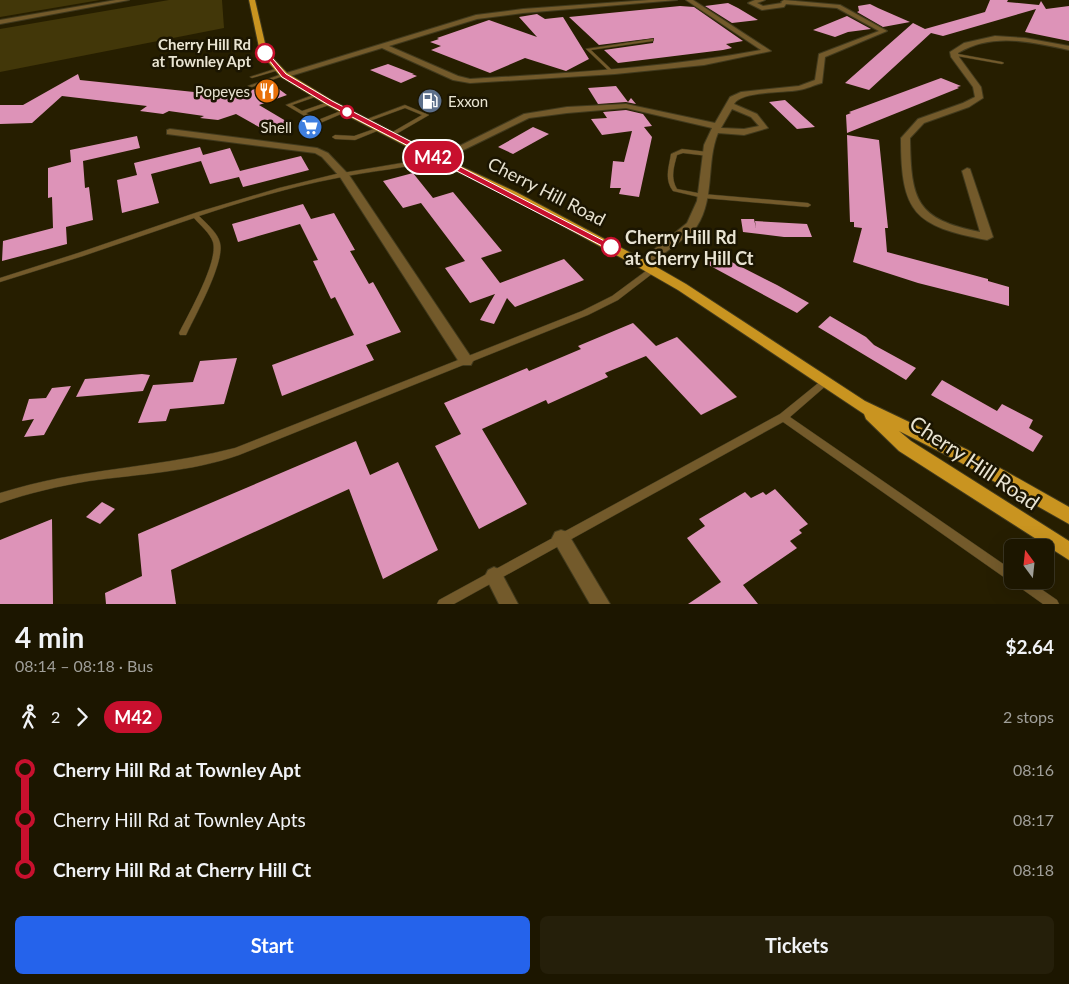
<!DOCTYPE html>
<html lang="en">
<head>
<meta charset="utf-8">
<style>
	body { margin:0; font-family:Lato,sans-serif; background:#251f0a; color:#f1f3f6; height:100vh; display:flex; flex-direction:column; font-size:19px; white-space:nowrap }
	* { box-sizing:border-box; margin:0 }
	p { font-size:16px; color:#a09f99 }
	.icon { flex:none; width:28px; height:28px; fill:none; stroke:currentColor; stroke-width:2; stroke-linecap:round; stroke-linejoin:round }
	.map { position:relative; height:604px; overflow:hidden }
	.panel { display:flex; flex-direction:column; background:#1c1600; flex:1 }
	.panel>* { flex:none }
	.badge { padding:0 10px; border-radius:16px; font-size:18px; line-height:32px }
	.needle { width:32px; rotate:345deg }
	.buttons { position:absolute; left:1004px; top:539px; display:grid; gap:10px }
	.buttons a { display:grid; place-items:center; width:50px; height:50px; border-radius:8px; background:#1c1600; box-shadow:0 5px 20px #0002,0 0 0 1px #3a3522; font-size:25px }
	.map>.badge { position:absolute; translate:-50% -50%; box-shadow:0 0 0 2px #fff }
	.legs { display:flex; align-items:center; gap:8px; height:55px; padding:0 15px; font-size:16px }
	.legs p { margin-inline-start:auto }
	.summary { display:flex; align-items:center; justify-content:space-between; height:85px; padding:0 15px }
	h1 { font-size:28px; font-weight:700; line-height:38px }
	.button { display:flex; gap:10px; margin-top:auto; padding:10px 15px }
	.button a { flex:1; height:58px; border-radius:8px; background:#2563eb; color:#fff; font-size:20px; font-weight:700; line-height:58px; text-align:center }
	.button a+a { background:#251f0a; color:#f1f3f6 }
	ul { padding:0 15px; list-style:none }
	li { display:flex; align-items:center; gap:18px; height:50px; font-size:19px }
	li i { display:grid; place-items:center; width:8px; height:100%; margin:0 6px; background:currentColor }
	li i::after { content:''; width:12px; height:12px; margin:-6px; border:4px solid; border-radius:50%; background:#1c1600 }
	li p { margin-inline-start:auto }
	li:first-child i { background:linear-gradient(#0000 50%,currentColor 0) }
	li:last-child i { background:linear-gradient(currentColor 50%,#0000 0) }
	.map>svg:first-child { display:block }
</style>
</head>
<body>
<div class="map">
<svg width="1069" height="604" viewBox="0 0 1069 604">
	<rect width="100%" height="100%" fill="#261e00"/>
	<path fill="#423709" d="M0,0H100L0,17Z
		M169,0H222L224,28L0,72V29Z"/>
	<path fill="#dd93b8" d="M990,0H1008L1007,2L1039,5L1041,1L1046,9L1069,6V41L1025,32L1036,9L943,36L931,33L869,90L845,83L913,23L925,29L985,12Z
		M728,3L738,8L758,20L732,23L705,6Z
		M870,4L878,8L910,22L883,27L857,12L859,11L858,6Z
		M680,6L694,7L743,41L726,44L732,48L723,50L618,63L604,50L653,43L654,38L599,45L569,17Z
		M537,14L545,19L563,17L589,59L566,71L525,58L490,73L431,50L441,46L430,42L439,39L437,38L489,20L537,37L519,17Z
		M847,16L871,29L848,32L835,37L813,30Z
		M388,64L414,74H412L417,76L401,83L370,70Z
		M78,74L80,80L232,96L272,84L287,95L259,105L291,124L267,132L261,126L259,127L236,114L218,120L200,118L204,116L169,111L163,114L140,111L147,106L62,96L32,123L0,124V105H23Z
		M941,78L961,86L957,87L959,88L847,133L846,115L851,113L849,112Z
		M616,86L628,102L631,98L636,104L626,102L598,104L588,88Z
		M785,100L815,127L797,129L769,102Z
		M626,110L643,114L652,126L644,127L652,137L639,197L619,194L621,188H610L613,161L624,162L632,131L602,135L591,119L607,118L603,112Z
		M533,127L549,134L513,154L498,147Z
		M847,135L879,140L888,228H885L887,252L988,279V281L1009,287V306L918,283L853,262L862,228L854,227V222H850Z
		M137,136L140,148L83,161L85,188L89,187L93,220L66,227L67,244L2,261L3,241L53,228L52,197L48,198V168L71,162L70,150Z
		M200,147L203,155L230,148L240,171L301,156L309,170L243,187L239,177L210,184L201,161L151,174L159,203L122,213L117,180L137,175L134,163Z
		M413,173L433,198L453,192L502,251L481,258L500,283L564,259L584,280L515,307L507,298L494,324L480,320L495,294L470,303L445,268L465,261L421,203L403,208L383,181Z
		M303,204L311,219L334,213L355,250L350,251L369,284L373,282L401,332L366,345L374,360L282,396L272,365L354,335L335,297L331,299L313,261L318,260L300,224L238,242L232,224Z
		M741,219H754L756,228L755,221L807,224L812,237H784L743,232Z
		M716,254L777,285L809,303L797,313L705,263Z
		M830,316L866,337L874,345L916,368L906,380L818,327Z
		M633,323L656,346L677,337L737,397L701,415L646,356L605,373L608,377L548,404L546,400L482,429L527,504L479,529L435,446L461,434L444,403L527,368L529,371L581,349L578,346Z
		M237,358L224,404L170,409L166,421L138,423L153,385L193,382L200,361Z
		M142,374L150,375L143,391L76,397L85,379Z
		M942,380L997,411L1002,404L1033,420L1029,428L1043,436L1033,452L931,395Z
		M71,386L44,435L24,437L34,419L22,421L29,399L46,398L52,388Z
		M356,441L370,475L398,462L438,550L383,579L349,489L171,570L176,604H106L105,593L142,576L138,534Z
		M775,489L808,524L799,530L802,533L790,541L797,548L743,585L758,604H688L721,582L687,538L705,526L699,519L745,492L751,498L763,492L766,495Z
		M102,502L115,509L100,524L86,517Z
		M52,519L53,604H0V540Z"/>
	<g fill="none" stroke-linecap="round" stroke-linejoin="round">
		<defs>
			<path id="service" d="M652,39H653V41L591,50L613,71V72L611,73L586,49Z
				M953,53L1002,62L1004,63L1002,64L951,55V54Z
				M275,69L279,70L252,78L250,77Z
				M282,74L286,75L252,87L248,86Z
				M316,94L318,95V96L292,105L302,111L328,102H332V104L306,113L318,120L343,110L348,111L318,124L286,105Z
				M405,105L429,115L391,137L389,136V134L422,115L405,108L367,122L362,121Z
				M377,128L382,129L355,140L335,139L332,137L335,135L354,136Z
				M682,149L708,152L711,154L708,156L683,153L677,155C674,166 670,178 677,189L703,194L808,203L811,205L808,207L703,198L673,191C664,179 669,167 671,154Z
				M438,157L440,158V160C406,168 371,171 337,178C290,187 244,201 199,216C206,223 218,233 220,243C225,262 196,314 187,333L186,335H180L179,333C188,315 219,261 213,242C210,233 200,225 194,218L83,256L0,282V278L78,253L198,212L279,188L336,174Z
				M650,268H653L657,270L618,300L588,315L239,455C191,472 139,474 89,481C59,486 29,493 0,503V493C20,487 39,482 60,478C119,467 176,463 235,448L582,311L612,296Z
				M825,379L828,380L829,382L828,384L790,417L1012,570V580H1028L1057,600L1059,604H1043L1015,584L1014,581L1012,582L1008,580L783,422L454,604H437L439,600L780,414L822,380Z"/>
			<path id="minor" d="M649,0H677L523,13L477,19L389,46L458,76L470,79C568,73 665,68 761,50L686,0H693L771,51L704,65L615,74L470,83L453,80L382,48L287,77L280,75L476,15L523,9Z
				M755,0H765L757,3L763,6L782,3L781,2L784,0L840,5L887,31L825,57L822,83C814,85 807,89 799,90C784,93 741,91 734,104L757,114L768,128L744,135L718,133C706,162 715,198 697,226C690,236 657,258 646,267L642,268L636,264L687,223L697,201L704,145L712,128L626,108L567,113L529,118L441,161L438,162L433,159L524,114L567,107L626,104L715,123L730,97L741,92L799,86L815,80L819,54L879,31L837,8L786,4L784,7L762,10L748,3ZM732,109L751,117L759,126L744,129L721,128Z
				M995,36L1025,38L1069,46V50C1031,42 993,32 958,53L959,57L981,87L983,98L969,107L924,123L910,138C911,201 916,219 980,232L962,171L967,168L970,169L993,237L987,240C914,226 901,213 901,138L918,119L963,103L975,97L973,87L951,57L950,52L964,43Z
				M170,129L317,148L328,153L349,175L471,357L473,361L471,365H461L340,177L322,157L315,153L167,134V130Z
				M561,530L567,532L610,604H590L552,538L555,532Z
				M494,567L500,570L518,604H499L485,576L488,570Z"/>
			<path id="tertiary" d="M116,0H129L0,24V20Z"/>
			<path id="primary" d="M249,0H255L267,52L287,73L333,101L441,157L516,192L646,261L686,284L865,401L968,450L1069,507V524L956,460L899,431L911,441L1069,541V560L899,451L866,419L864,414L678,290L638,267L508,196L435,161L327,105L281,77L260,52Z"/>
		</defs>
		<use href="#service" stroke="#413a1d" stroke-width="1"/>
		<use href="#minor" stroke="#413a1d" stroke-width="2"/>
		<use href="#tertiary" stroke="#413a1d" stroke-width="2"/>
		<use href="#primary" stroke="#413a1d" stroke-width="2"/>
		<use href="#service" fill="#735a2b" fill-rule="evenodd"/>
		<use href="#minor" fill="#735a2b" fill-rule="evenodd"/>
		<use href="#tertiary" fill="#735a2b" fill-rule="evenodd"/>
		<use href="#primary" fill="#c99420" fill-rule="evenodd"/>
	</g>
	<path fill="#c8102e" stroke="#fff" d="M263,52H267L286,74L332,101L616,247L608,249L327,104L282,77Z"/>
	<defs>
		<symbol id="restaurant-disc" viewBox="-11 -11 22 22"><circle r="9.5" fill="#e8710a" stroke="#1b1501"/><path d="M-5-6h1v4h1v-4h1v4h1v-4h1v5L-1.5 .5V6h-2V.5L-5-1ZM5-6V6H3V1.5H1.5Q1.5-4 5-6Z" fill="#fff"/></symbol>
		<symbol id="fuel-disc" viewBox="-11 -11 22 22"><circle r="9.5" fill="#5c6f8a" stroke="#1b1501"/><path d="M-5.5-6h7V0h2V4h1.3V-2.5L3-4.5l.8-.8L6-3V5H2.5V1h-1V6h-7ZM-4.2-4.7v3.2H.2V-4.7Z" fill="#fff"/></symbol>
		<symbol id="supermarket-disc" viewBox="-11 -11 22 22"><circle r="9.5" fill="#3f7fe0" stroke="#1b1501"/><path d="M-6-5.5h2.5l.6 2H6L4.5 2H-2.5L-4.4-4H-6ZM-1.5 3.2a1.3 1.3 0 1 0 .1 0ZM3 3.2a1.3 1.3 0 1 0 .1 0Z" fill="#fff"/></symbol>
	</defs>
	<g fill-rule="evenodd">
		<use href="#restaurant-disc" x="253" y="77" width="28" height="28"/>
		<use href="#fuel-disc" x="416" y="87" width="28" height="28"/>
		<use href="#supermarket-disc" x="296" y="113" width="28" height="28"/>
	</g>
	<g fill="#fff" stroke="#c8102e" stroke-width="2.5">
		<circle cx="265" cy="53" r="9"/>
		<circle cx="347" cy="112" r="6"/>
		<circle cx="611" cy="247" r="9"/>
	</g>
	<g text-anchor="middle" dominant-baseline="central" stroke-width="5" stroke-linejoin="round" paint-order="stroke">
		<g font-size="15" font-weight="bold" fill="#e9e4d2" stroke="#1b1501" text-anchor="end">
			<text x="251" y="44">Cherry Hill Rd<tspan x="251" dy="17">at Townley Apt</tspan></text>
		</g>
		<g font-size="15" fill="#e9e4d2" stroke="#1b1501" text-anchor="end">
			<text x="250" y="91">Popeyes</text>
			<text x="448" y="101" text-anchor="start">Exxon</text>
			<text x="292" y="127">Shell</text>
		</g>
		<g font-size="18" fill="#e9e4d2" stroke="#1b1501">
			<text transform="translate(547 191) rotate(27)">Cherry Hill Road</text>
		</g>
		<g font-size="18" font-weight="bold" fill="#e9e4d2" stroke="#1b1501" text-anchor="start">
			<text x="625" y="237">Cherry Hill Rd<tspan x="625" dy="21">at Cherry Hill Ct</tspan></text>
		</g>
		<g font-size="21" fill="#e9e4d2" stroke="#1b1501">
			<text transform="translate(975 462) rotate(34)">Cherry Hill Road</text>
		</g>
	</g>
</svg>
<div class="buttons">
<a><svg class="needle" viewBox="-14 -14 28 28"><path d="M0-13l5 13h-10z" fill="#e53935"/><path d="M0 13l5-13h-10z" fill="#a09f99"/></svg></a>
</div>
<b class="badge" style="left:433px;top:157px;background:#c8102e;color:#fff">M42</b>
</div>
<section class="panel">
<div class="summary"><div><h1>4 min</h1><p>08:14 – 08:18 · Bus</p></div><b>$2.64</b></div>
<div class="legs"><svg class="icon" aria-label="walk" viewBox="0 0 24 24"><circle cx="13" cy="4" r="2"/><path d="M13 8l-2 6 4 7M11 14l-3 7M7 12l3-4h3l4 4"/></svg>2<svg class="icon" aria-label="forward" viewBox="0 0 24 24"><path d="M9 5l7 7-7 7"/></svg><b class="badge" style="background:#c8102e;color:#fff">M42</b><p>2 stops</p></div>
<ul>
<li><i style="color:#c8102e"></i><b>Cherry Hill Rd at Townley Apt</b><p>08:16</p></li>
<li><i style="color:#c8102e"></i><span>Cherry Hill Rd at Townley Apts</span><p>08:17</p></li>
<li><i style="color:#c8102e"></i><b>Cherry Hill Rd at Cherry Hill Ct</b><p>08:18</p></li>
</ul>
<div class="button"><a>Start</a><a>Tickets</a></div>
</section>
</body>
</html>
